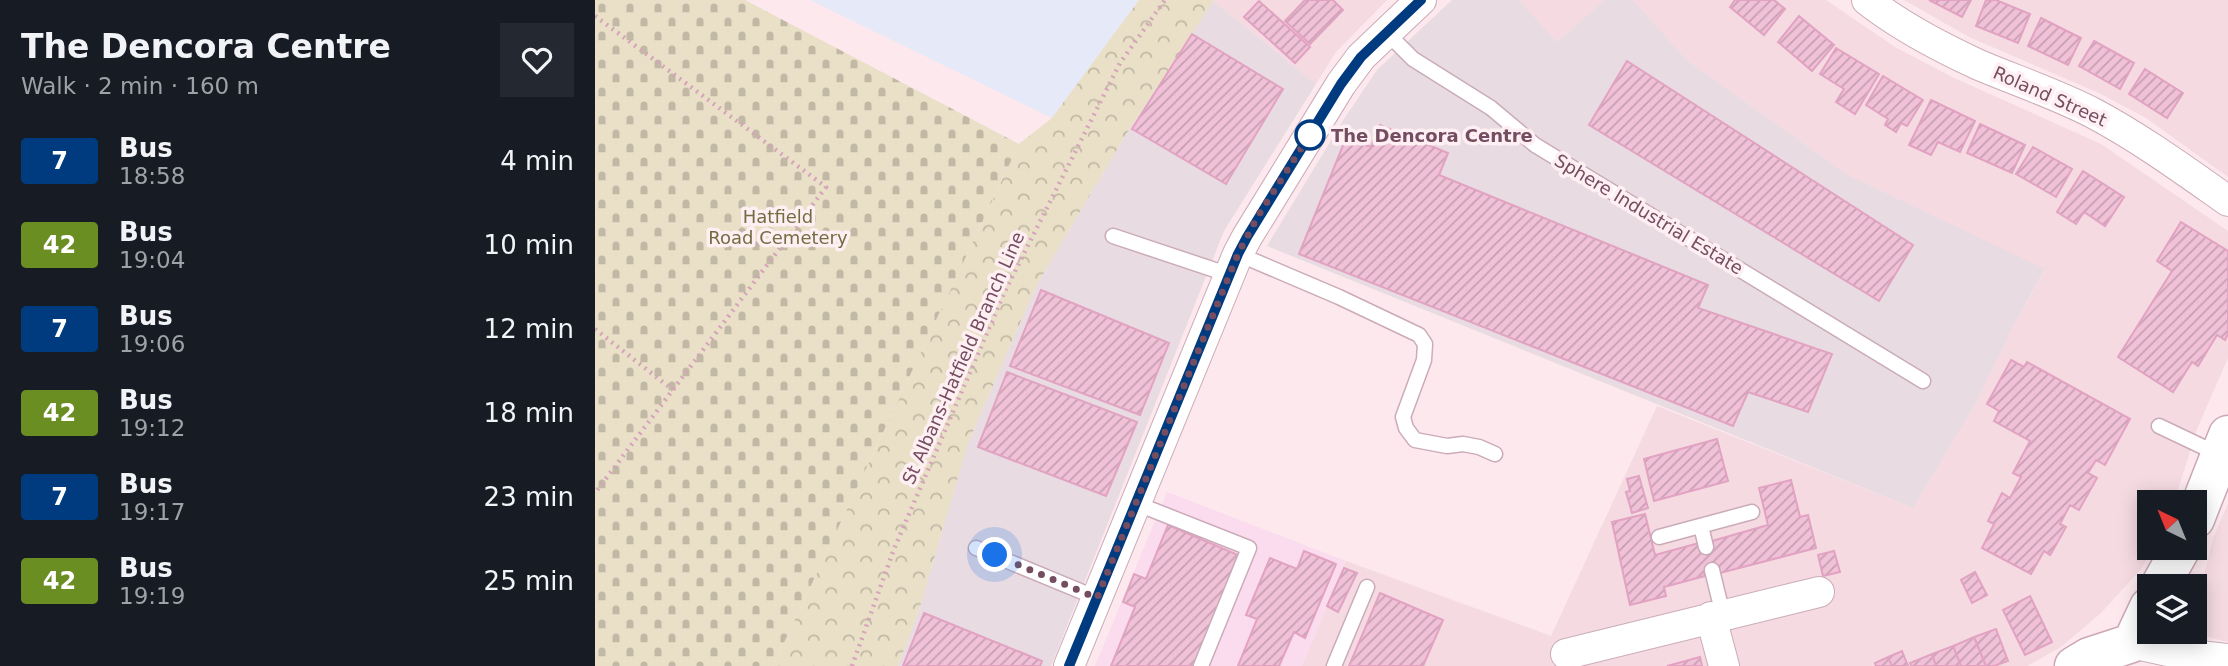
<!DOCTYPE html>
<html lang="en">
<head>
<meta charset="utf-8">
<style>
	body { margin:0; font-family:"DejaVu Sans",sans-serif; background:#242831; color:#f1f3f6; height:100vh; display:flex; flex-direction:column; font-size:26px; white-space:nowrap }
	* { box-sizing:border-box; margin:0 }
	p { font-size:23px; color:#9ea1a6 }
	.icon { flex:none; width:38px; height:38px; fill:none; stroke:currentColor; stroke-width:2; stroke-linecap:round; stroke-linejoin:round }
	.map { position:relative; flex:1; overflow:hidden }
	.side { display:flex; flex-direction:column; background:#171b24; width:595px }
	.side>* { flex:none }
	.badge { padding:0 14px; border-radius:5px; font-size:24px; line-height:46px }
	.needle { width:46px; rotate:317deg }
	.fabs { position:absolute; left:1542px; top:490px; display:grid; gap:14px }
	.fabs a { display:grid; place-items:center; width:70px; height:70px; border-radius:0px; background:#171b24; box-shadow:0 4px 18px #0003; font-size:35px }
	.you { position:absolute; width:35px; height:35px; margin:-18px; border:5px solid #fff; border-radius:50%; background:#1a73e8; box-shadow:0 0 0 10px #1a73e833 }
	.map>.badge { position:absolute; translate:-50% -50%; box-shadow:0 0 0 4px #fff }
	.round { display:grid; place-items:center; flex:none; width:74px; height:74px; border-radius:0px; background:#242831 }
	.summary { display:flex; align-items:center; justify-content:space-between; height:119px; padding:0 21px }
	h1 { font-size:33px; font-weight:700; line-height:52px }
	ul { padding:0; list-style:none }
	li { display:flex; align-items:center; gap:21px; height:84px; padding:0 21px }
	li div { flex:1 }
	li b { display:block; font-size:26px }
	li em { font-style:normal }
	li .badge { min-width:77px; font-weight:700; text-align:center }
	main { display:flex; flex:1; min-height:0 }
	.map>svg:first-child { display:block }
</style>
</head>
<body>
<main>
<section class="side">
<div class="summary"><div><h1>The Dencora Centre</h1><p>Walk · 2 min · 160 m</p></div><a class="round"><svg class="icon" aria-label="heart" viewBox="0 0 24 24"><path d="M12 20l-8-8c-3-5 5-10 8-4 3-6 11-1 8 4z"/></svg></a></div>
<ul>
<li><span class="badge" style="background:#003b80;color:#fff">7</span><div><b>Bus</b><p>18:58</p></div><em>4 min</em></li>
<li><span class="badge" style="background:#6b8e23;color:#fff">42</span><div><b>Bus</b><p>19:04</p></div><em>10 min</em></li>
<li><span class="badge" style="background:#003b80;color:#fff">7</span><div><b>Bus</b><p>19:06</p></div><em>12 min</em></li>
<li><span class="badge" style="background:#6b8e23;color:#fff">42</span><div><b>Bus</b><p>19:12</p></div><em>18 min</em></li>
<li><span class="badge" style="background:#003b80;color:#fff">7</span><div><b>Bus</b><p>19:17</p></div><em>23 min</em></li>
<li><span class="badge" style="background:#6b8e23;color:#fff">42</span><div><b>Bus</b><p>19:19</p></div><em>25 min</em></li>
</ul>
</section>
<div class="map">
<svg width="1633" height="666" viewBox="0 0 1633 666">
	<defs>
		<pattern id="forest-crowns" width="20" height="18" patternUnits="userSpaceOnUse" patternTransform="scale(1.75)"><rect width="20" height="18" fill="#e9e0c7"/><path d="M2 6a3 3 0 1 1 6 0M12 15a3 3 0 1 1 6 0" fill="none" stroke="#c1b8a5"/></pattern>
		<pattern id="cemetery-stones" width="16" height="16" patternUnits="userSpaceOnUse" patternTransform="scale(1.75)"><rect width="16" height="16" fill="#e9e0c7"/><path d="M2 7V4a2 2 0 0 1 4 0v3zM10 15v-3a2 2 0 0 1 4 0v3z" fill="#c1b8a5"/></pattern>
		<pattern id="building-hatch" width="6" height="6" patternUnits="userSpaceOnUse" patternTransform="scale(1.75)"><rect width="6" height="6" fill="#f0c1d7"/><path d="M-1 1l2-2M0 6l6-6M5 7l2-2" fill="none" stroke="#c79fb2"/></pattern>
	</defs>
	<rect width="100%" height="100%" fill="#fce8ed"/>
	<path fill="#f5dae2" d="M619,0H792L741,52L721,84L618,1Z
		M924,0H1009L962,42Z
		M1038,0H1231L1300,47L1357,77L1506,144L1633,231V358L1602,429L1579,502H1554V548H1558L1546,569L1506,613L1466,647L1432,666H707L751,561L956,636L1062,406L1318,508L1380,405L1420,323L1450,270L1253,175L1093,61Z
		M1309,0H1633V177L1551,118L1504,93L1374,37Z
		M1633,503V642L1612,637L1600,620V613L1618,538Z"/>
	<path fill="#fbdcee" d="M572,492L751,561L707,666H500Z"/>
	<path fill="#e8dbe1" d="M857,0H924L962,42L1009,0H1038L1093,61L1253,175L1450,269L1420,323L1380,405L1318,508L672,246L749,119L782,70Z
		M618,1L721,84L629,231L456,666H303L324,610L373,443L441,286L533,131Z"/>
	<path fill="#e5e9f8" d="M215,0H544L457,118Z"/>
	<path fill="url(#forest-crowns)" d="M544,0H619L533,131L441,286L373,443L324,610L303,666H178L424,144L457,118Z"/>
	<path fill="url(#cemetery-stones)" d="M0,0H150L424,144L178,666H0Z"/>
	<path fill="url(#building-hatch)" stroke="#e2a2c1" stroke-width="2" d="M710,0H738L748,10L715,44L690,21Z
		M1140,0H1179L1190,9L1169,35L1135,7Z
		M1334,0H1376L1367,17Z
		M1391,0H1401L1435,14L1423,43L1381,26Z
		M664,1L715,47L700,63L649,17Z
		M1204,16L1239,45L1217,71L1183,42Z
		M1446,18L1486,38L1473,65L1433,46Z
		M597,34L688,89L631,184L537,129Z
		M1499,41L1539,63L1525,89L1484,66Z
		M1241,48L1284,74L1260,114L1241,102L1249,89L1225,74Z
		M1032,61L1318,245L1284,301L994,125Z
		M1550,69L1588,93L1572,118L1534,94Z
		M1288,76L1328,100L1312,126L1306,123L1301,132L1290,125L1293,119L1271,105Z
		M1336,100L1380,121L1365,152L1343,142L1336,155L1314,145Z
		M1385,124L1430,145L1417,173L1372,153Z
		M785,125L853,153L844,175L1113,285L1103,308L1237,354L1213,412L1153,392L1138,426L704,254L751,138L776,147Z
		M1438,147L1477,169L1461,197L1421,174Z
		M1488,171L1529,197L1510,226L1489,212L1481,224L1462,212Z
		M1586,222L1633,251V334L1630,340L1622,335L1603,366L1597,362L1578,392L1523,357L1577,271L1562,261Z
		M446,290L574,343L545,415L415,366Z
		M1416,360L1429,367L1432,362L1535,419L1510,465L1501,460L1493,473L1502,478L1484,510L1475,505L1465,524L1471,527L1457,552L1455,555L1449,551L1436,574L1387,548L1399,524L1393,521L1407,493L1415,498L1426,477L1418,473L1435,441L1399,421L1404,411L1392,404Z
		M412,372L542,422L511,496L383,447Z
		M1122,439L1133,481L1059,501L1049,459Z
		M1044,476L1053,508L1037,513L1031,492L1035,491L1032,479Z
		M1196,480L1205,517L1213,515L1221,548L1125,573L1124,568L1109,572L1110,576L1069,587L1071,596L1035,605L1017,522L1050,514L1060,555L1104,543L1105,549L1118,545L1117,541L1173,525L1164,488Z
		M573,525L643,555L599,666H516L540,607L528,602L539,574L551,579Z
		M709,551L741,564L710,638L699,632L684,666H643L662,619L651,615L675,558L702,569Z
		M1239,551L1245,572L1228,576L1223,555Z
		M749,568L762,573L743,612L732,606Z
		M1380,572L1392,595L1377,603L1366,580Z
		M785,593L848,620L828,666H754Z
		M1435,596L1457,642L1430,655L1408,610Z
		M329,613L447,661L445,666H308Z
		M1401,629L1413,661L1399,666H1391L1379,637Z
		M1379,637L1391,666H1366L1358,646Z
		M1358,646L1366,666H1341L1337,654Z
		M1307,651L1313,666H1297L1293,657Z
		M1337,654L1341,666H1316L1315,663Z
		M1105,657L1107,666H1072Z
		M1293,657L1297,666H1281L1280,663Z"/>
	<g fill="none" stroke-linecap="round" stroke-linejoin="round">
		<defs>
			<path id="lane" d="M791,32L818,59L896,108L940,145L1328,381
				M518,236L635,275
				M643,254L744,297L824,335L830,344L829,360L808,417L811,428L820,440L852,446L868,444L884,447L900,454
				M1564,426L1623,454
				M540,503L654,548L606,666
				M1106,526L1111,547
				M1064,537L1157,512
				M381,548L502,598
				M1117,570L1128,615
				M739,666L772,587"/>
			<path id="street" d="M1272,0C1306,27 1345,47 1384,65C1422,81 1461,94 1498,113C1545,138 1589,170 1633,201
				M1116,617L1129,666
				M1537,643L1586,654L1633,659
				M971,654L1224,592
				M474,666L643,254L652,237L746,84L766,57L826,0"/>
			<path id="secondary" d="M1600,519L1633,435
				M1565,586L1586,548
				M1479,666L1494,657L1537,643L1554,607"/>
		</defs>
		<use href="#lane" stroke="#cbabb9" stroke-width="17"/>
		<use href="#street" stroke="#cbabb9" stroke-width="32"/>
		<use href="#secondary" stroke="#cca7b7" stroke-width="41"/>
		<path stroke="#d6a3bb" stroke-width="4.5" stroke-dasharray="2 5" stroke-linecap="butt" d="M0,16L231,187L0,493
			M0,329L78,390
			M257,666L299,549L410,291L525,63L570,0"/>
		<use href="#lane" stroke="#fff" stroke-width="14"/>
		<use href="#street" stroke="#fff" stroke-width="30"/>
		<use href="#secondary" stroke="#fff" stroke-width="38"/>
	</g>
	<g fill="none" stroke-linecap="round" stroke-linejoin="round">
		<defs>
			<path id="line" d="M474,666L643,254L652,237L746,84L766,57L826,0"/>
		</defs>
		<use href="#line" stroke="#fff" stroke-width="16"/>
		<use href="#line" stroke="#003b80" stroke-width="10"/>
		<path stroke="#754d61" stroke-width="7" stroke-dasharray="0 12.6" d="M400,555L502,598L643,254L663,216L716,133L715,135"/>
	</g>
	<circle fill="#fff" stroke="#003b80" stroke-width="3.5" cx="715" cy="135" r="14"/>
	<g text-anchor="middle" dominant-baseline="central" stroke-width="7" stroke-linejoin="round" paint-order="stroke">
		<g font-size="18" fill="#754d61" stroke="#feeff3">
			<text transform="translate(1455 96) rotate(24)">Roland Street</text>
			<text transform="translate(1054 214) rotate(31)">Sphere Industrial Estate</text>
			<text transform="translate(368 358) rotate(-66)">St Albans-Hatfield Branch Line</text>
		</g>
		<g font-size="18" font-weight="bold" fill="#754d61" stroke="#feeff3" text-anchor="start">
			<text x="736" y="135">The Dencora Centre</text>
		</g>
		<g font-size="18" fill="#746d42" stroke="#feeff3">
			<text x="183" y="216">Hatfield<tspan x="183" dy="21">Road Cemetery</tspan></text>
		</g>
	</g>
</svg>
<div class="fabs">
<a><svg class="needle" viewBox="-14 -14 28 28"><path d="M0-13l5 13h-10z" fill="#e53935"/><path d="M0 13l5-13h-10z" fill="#9ea1a6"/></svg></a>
<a><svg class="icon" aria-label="layers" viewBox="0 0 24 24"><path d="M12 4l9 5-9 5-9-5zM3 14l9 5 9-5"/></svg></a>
</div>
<div class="you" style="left:400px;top:555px"></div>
</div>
</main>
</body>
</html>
